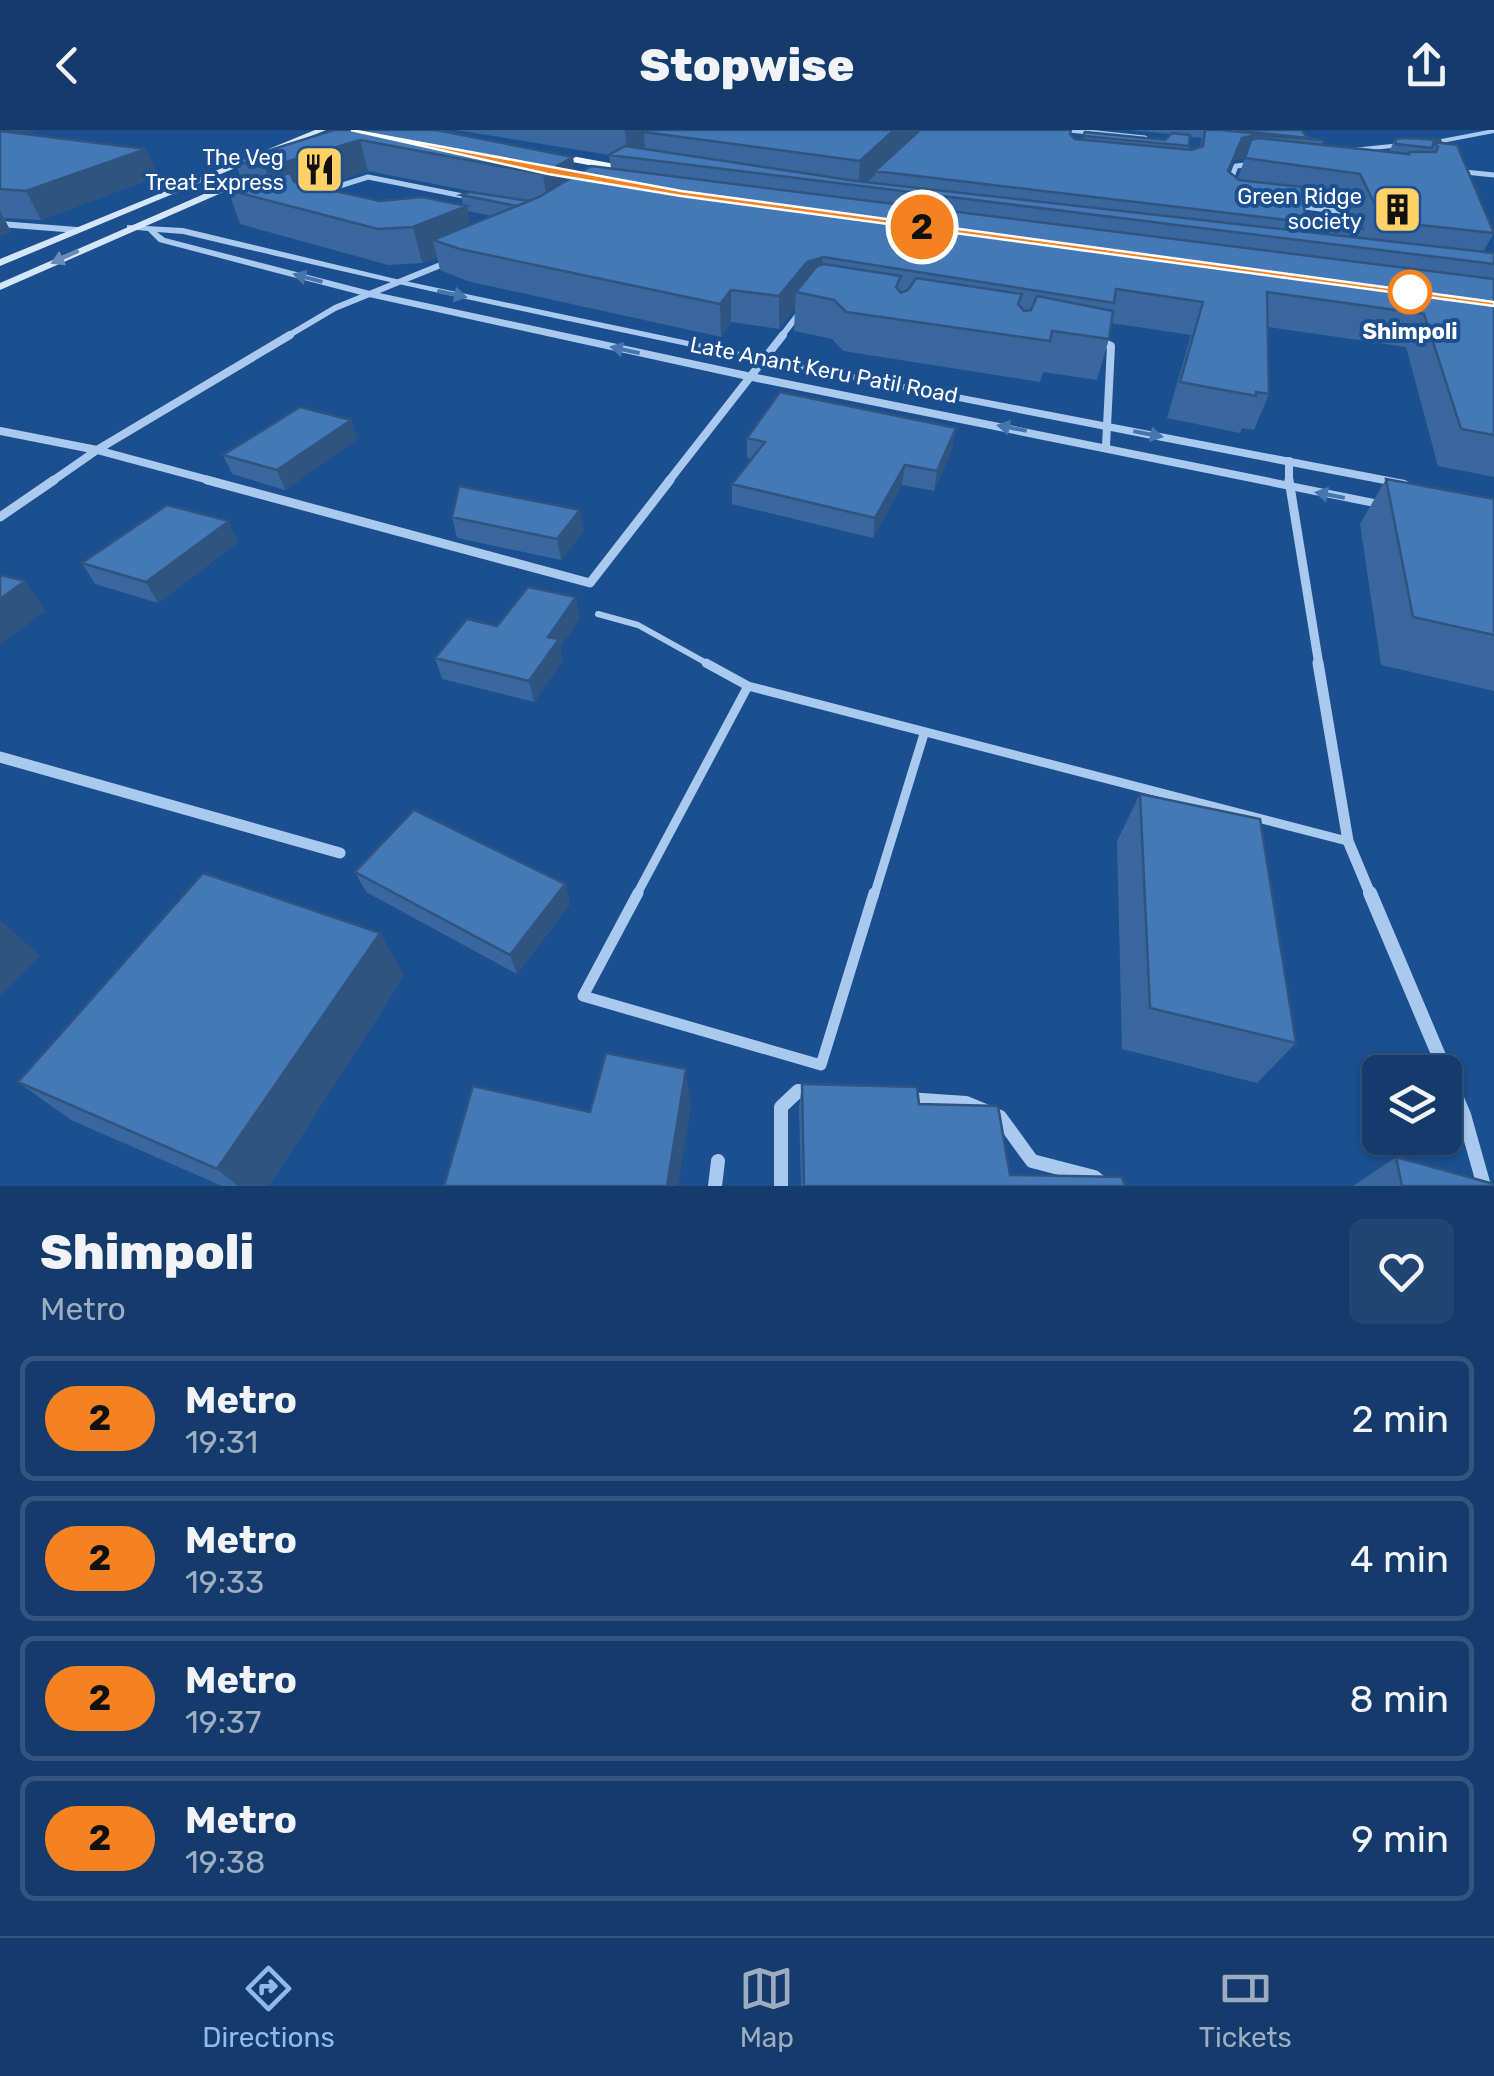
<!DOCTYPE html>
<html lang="en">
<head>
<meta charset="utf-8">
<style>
	body { margin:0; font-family:Rubik,sans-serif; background:#214673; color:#f1f3f6; height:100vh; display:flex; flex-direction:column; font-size:38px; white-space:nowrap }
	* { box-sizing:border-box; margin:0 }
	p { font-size:32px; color:#9dadc1 }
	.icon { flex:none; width:55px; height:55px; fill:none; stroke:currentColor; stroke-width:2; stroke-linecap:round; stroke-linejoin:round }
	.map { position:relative; height:1056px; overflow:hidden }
	.details { display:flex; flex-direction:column; background:#143b6b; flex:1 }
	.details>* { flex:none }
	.badge { padding:0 20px; border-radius:32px; font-size:35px; line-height:65px }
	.buttons { position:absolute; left:1362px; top:925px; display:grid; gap:20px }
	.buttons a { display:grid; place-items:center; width:100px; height:100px; border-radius:15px; background:#143b6b; box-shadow:0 2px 8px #0004,0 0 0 2px #33557e; font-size:50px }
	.map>.badge { position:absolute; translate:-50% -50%; box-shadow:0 0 0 5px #fff }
	.round { display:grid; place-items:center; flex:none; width:105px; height:105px; border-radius:15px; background:#214673 }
	.summary { display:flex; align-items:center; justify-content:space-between; height:170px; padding:0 40px }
	h1 { font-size:48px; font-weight:800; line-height:75px }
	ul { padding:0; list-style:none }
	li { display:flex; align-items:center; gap:30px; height:125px; margin:0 20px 15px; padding:0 20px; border:5px solid #33557e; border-radius:15px }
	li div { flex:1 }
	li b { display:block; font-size:38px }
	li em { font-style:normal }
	li .badge { min-width:110px; font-weight:700; text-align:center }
	header { display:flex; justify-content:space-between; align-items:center; height:130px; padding:0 40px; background:#143b6b; font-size:45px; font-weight:800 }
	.tab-bar { display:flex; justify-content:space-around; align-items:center; height:140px; border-top:2px solid #33557e; background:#143b6b; font-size:28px; color:#9dadc1 }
	.tab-bar a { display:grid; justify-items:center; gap:5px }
	.tab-bar .on { color:#90b9f0 }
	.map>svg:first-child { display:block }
</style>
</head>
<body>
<header><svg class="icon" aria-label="back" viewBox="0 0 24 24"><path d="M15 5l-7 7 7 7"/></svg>Stopwise<svg class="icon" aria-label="share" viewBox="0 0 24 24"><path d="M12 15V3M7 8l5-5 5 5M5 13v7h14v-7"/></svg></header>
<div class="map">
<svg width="1494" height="1056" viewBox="0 0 1494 1056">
	<rect width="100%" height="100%" fill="#1b4f8f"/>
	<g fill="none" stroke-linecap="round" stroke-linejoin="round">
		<path stroke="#a9c9ee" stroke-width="4" d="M1431,13L1494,1
			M1352,20L1402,15"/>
		<path stroke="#a9c9ee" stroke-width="6" d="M598,484L638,495L710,535"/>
		<path stroke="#a9c9ee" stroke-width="9" d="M706,533L748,556
			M636,766L748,556L1347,711
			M874,766L924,604"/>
		<path stroke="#a9c9ee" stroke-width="11" d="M638,763L583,866L821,935L874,763"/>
		<path stroke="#a9c9ee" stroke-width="5" d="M1069,0L1145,8
			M1455,41L1494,45
			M1228,57L1236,36L1255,34
			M314,64L368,47L473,68
			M1290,75L1343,82L1347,92"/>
		<path stroke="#a9c9ee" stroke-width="6" d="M1346,90L1350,99
			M0,94L77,100
			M286,207L335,178L448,132
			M781,207L801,181"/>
		<path stroke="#a9c9ee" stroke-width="8" d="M1098,210L1111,216L1106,316
			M0,301L97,320L216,352
			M1289,331V352
			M51,352L97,320L290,205
			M668,352L783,205"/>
		<path stroke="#a9c9ee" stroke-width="9" d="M207,350L590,453L670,350
			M1289,350L1319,535
			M0,387L54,350"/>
		<path stroke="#a9c9ee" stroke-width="11" d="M1318,533L1348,711L1371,766
			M0,627L340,723"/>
		<path stroke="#a9c9ee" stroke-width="14" d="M1370,763L1464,985L1484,1056
			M907,969L966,973L1000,987L1032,1031L1094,1047L1105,1056
			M715,1056L718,1031
			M781,1056V977L798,961L810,962"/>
		<path fill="#a9c9ee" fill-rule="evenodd" d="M127,95L183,98L400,150L764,227L1405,350L1412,354L1405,358C996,279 588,201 183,104L157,102L165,108L370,161L752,243L1399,374L1401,377L1394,381L752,251L369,167L159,112L148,101L127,99Z"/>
		<path fill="#d6e6fa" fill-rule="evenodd" d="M315,0H326L0,136V129Z
			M266,37L269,42L0,160V153Z"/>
		<path fill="#f0f6ff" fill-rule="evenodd" d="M539,20L642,39L648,42L642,45L535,25Z"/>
	</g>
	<path fill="#3a679d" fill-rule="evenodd" d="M0,0L37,1L26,4L158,46L41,90L4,88L11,102L0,106Z
		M334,0L573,27L575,46L611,38L609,25L456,0H919V2L1070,5L1075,9L1083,10L1085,2L1165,10L1171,4L1128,0H1301L1307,9L1324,10L1322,15L1389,22L1395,9L1440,10L1494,103L1483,122L1494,123V347L1438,336L1406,217L1268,197L1269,264L1254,300L1242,298L1240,303L1167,288L1191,205L1111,193L1109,209L1097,250L1043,242L1040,252L843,221L832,209L794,201L795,177L779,199L731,192L721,207L467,151L440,140L437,127L422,133L388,135L240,94L228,60L243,55L235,31ZM1190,7L1202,8L1200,17L1188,19ZM1245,27V28L1238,48L1229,42L1234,30ZM368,41L475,62L461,65L463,76L380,71L318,57ZM1303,70L1346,77L1352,91L1305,84ZM468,81L492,86L470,95Z
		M351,290L357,309L285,360L232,344L223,325Z
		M747,308L953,317L934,361L902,355L873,408L732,374V354L752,329L747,328Z
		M1386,349L1494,369V561L1381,535L1360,394Z
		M452,387L584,401L561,430L457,408Z
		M238,412L158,473L95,454L82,433Z
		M580,488L560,517L563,530L534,572L442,549L435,528L497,496Z
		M1140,664L1296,913L1257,953L1122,919L1117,711Z
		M355,742L565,754L570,774L517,844L366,762Z
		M380,803L404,846L269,1056H222L71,990L18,952Z
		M802,954L919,974L1010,1045L1125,1056H801L799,978Z
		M1396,1027L1494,1056H1353Z"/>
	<path fill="#305480" d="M0,0H37V1L0,12Z
		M625,0H674L644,2L645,18L627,28Z
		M894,0H919L918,4L875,41V45L863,56H858L860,31Z
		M1255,5L1248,27L1234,30L1220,65L1242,8Z
		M360,10L368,41L276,71L265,38Z
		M146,19L158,46L41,90L26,61Z
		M573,27L577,59L548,77L543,44Z
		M467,76L474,111L433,110L437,127L422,133L413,97Z
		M0,81L11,102L0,106Z
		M823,127L821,158L796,162L795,177L779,199V166L807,132Z
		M731,160V192L721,207L720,174Z
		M351,290L357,309L285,360L277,340Z
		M956,298L953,317L934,361L937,341Z
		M905,335L902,355L873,408L875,388Z
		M580,380L584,401L561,430L557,409Z
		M229,391L238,412L158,473L146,452Z
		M25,451L46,481L0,515V469Z
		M576,467L580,488L560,517L563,530L534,572L529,551L548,507Z
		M565,754L570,774L517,844L510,825Z
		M0,790L40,826L0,866Z
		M380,803L404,846L269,1056H238L217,1039Z
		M686,939L691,978L678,1056H667Z"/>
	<path fill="#4478b7" stroke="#305480" stroke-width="2.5" d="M334,0H436L573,27L543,44L360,10L265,38L235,31Z
		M646,0H894L860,31L644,2Z
		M920,0H1071L1070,4L1075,9L1192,20L1203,16L1205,0H1220L1324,10L1255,5L1242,8L1228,41L1239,50L1301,57L1305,84L1360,92L1363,99L875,41Z
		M1231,0H1301L1308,8Z
		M0,1L146,19L26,61L0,59Z
		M1085,2L1165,10L1172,3L1190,5L1189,16L1083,6Z
		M1258,8L1409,24V22H1436L1438,17L1434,12L1457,15L1494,103L1383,91L1360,44L1245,28L1251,10Z
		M1406,8L1440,10L1441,13L1434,12L1432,18L1396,14L1395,9Z
		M625,16L856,51L1494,123V134L609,25Z
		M591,36L1494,149V305L1461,299L1424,184L1267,162L1269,264L1256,262V266L1180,252L1203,172L1116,159L1114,173L823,127L807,132L779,166L731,160L720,174L460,119L433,110L539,67Z
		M290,43L294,52L380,71L422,67L467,76L413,97L378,99L228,60Z
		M470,62L529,71L517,76L461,65Z
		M824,134L901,146L896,157L901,163L908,160L916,148L1022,164L1018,174L1024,181L1031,180L1037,166L1113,181L1109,209L1052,201L1050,211L846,182L834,170L796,162L817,136Z
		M780,262L956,298L937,341L905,335L875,388L732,354L765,312L747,308Z
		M300,277L351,290L277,340L223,325Z
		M1386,349L1494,369V505L1413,487Z
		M459,356L580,380L557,409L452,387Z
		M167,375L229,391L146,452L82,433Z
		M0,445L25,451L0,469Z
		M528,457L576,467L548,507L559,509L529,551L435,528L467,489L497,496Z
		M1140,664L1260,689L1296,913L1150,878Z
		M414,680L565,754L510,825L355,742Z
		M203,743L380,803L217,1039L18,952Z
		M606,923L686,939L667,1056H444L473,956L590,982Z
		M802,954L917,957L919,974L998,976L1010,1045L1122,1047L1125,1056H804Z
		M1396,1027L1494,1054V1056H1402Z"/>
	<defs><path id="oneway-solid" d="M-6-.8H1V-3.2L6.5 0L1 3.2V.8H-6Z" transform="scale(2.5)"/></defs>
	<use fill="#668bba" href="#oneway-solid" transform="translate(65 127) rotate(155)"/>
	<g fill="#4674ac">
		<use href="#oneway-solid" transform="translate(308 148) rotate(-165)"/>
		<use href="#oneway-solid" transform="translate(452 164) rotate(12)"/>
		<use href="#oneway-solid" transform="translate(625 220) rotate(-168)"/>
		<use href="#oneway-solid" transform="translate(1012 298) rotate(-169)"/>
		<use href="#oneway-solid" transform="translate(1148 304) rotate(11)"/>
		<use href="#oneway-solid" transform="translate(1330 365) rotate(-169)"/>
	</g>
	<path fill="#f58220" stroke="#fff" stroke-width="2.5" d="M351,0L681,61L1494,172V176L681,66L548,44Z"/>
	<defs>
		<symbol id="restaurant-square" viewBox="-11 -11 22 22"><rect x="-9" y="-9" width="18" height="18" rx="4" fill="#ffd166" stroke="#1b4f8f"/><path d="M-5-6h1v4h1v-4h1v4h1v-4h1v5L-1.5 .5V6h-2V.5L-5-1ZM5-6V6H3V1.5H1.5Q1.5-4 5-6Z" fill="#111"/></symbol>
		<symbol id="building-square" viewBox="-11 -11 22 22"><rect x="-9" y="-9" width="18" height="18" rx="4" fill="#ffd166" stroke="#1b4f8f"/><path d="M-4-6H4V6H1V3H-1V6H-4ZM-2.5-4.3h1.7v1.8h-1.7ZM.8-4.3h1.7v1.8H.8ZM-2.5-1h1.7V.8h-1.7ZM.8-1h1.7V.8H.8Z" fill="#111"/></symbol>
	</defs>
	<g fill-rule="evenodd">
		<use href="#restaurant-square" x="292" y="12" width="55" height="55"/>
		<use href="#building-square" x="1370" y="52" width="55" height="55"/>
	</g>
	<circle fill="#fff" stroke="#f58220" stroke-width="5" cx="1410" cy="162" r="20"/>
	<g text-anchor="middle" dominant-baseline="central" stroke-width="8" stroke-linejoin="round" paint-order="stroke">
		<g font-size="22" fill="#fff" stroke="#1b4f8f" text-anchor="end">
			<text x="284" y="27">The Veg<tspan x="284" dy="25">Treat Express</tspan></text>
			<text x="1362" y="66">Green Ridge<tspan x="1362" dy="25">society</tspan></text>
		</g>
		<g font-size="22" font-weight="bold" fill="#fff" stroke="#1b4f8f">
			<text x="1410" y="201">Shimpoli</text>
		</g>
		<g font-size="22" fill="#fff" stroke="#1b4f8f">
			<text transform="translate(824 240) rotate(11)">Late Anant Keru Patil Road</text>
		</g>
	</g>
</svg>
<div class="buttons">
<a><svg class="icon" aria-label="layers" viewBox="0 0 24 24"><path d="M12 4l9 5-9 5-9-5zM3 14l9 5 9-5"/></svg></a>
</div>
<b class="badge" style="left:922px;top:97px;background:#f58220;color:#111">2</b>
</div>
<section class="details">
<div class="summary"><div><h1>Shimpoli</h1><p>Metro</p></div><a class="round"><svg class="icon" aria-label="heart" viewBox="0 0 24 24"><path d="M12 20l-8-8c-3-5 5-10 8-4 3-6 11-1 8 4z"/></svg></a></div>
<ul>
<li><span class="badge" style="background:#f58220;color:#111">2</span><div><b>Metro</b><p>19:31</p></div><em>2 min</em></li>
<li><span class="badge" style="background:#f58220;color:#111">2</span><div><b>Metro</b><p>19:33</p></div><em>4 min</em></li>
<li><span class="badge" style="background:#f58220;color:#111">2</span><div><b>Metro</b><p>19:37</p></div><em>8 min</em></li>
<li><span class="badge" style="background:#f58220;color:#111">2</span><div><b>Metro</b><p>19:38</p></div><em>9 min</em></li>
</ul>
</section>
<nav class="tab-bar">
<a class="on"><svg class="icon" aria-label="directions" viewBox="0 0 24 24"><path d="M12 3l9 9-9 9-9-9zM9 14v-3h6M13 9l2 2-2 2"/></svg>Directions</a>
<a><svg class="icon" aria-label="map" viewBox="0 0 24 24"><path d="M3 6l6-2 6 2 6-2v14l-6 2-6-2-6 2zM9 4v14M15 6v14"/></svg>Map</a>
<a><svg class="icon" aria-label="tickets" viewBox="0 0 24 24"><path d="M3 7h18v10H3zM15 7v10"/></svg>Tickets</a>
</nav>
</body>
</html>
